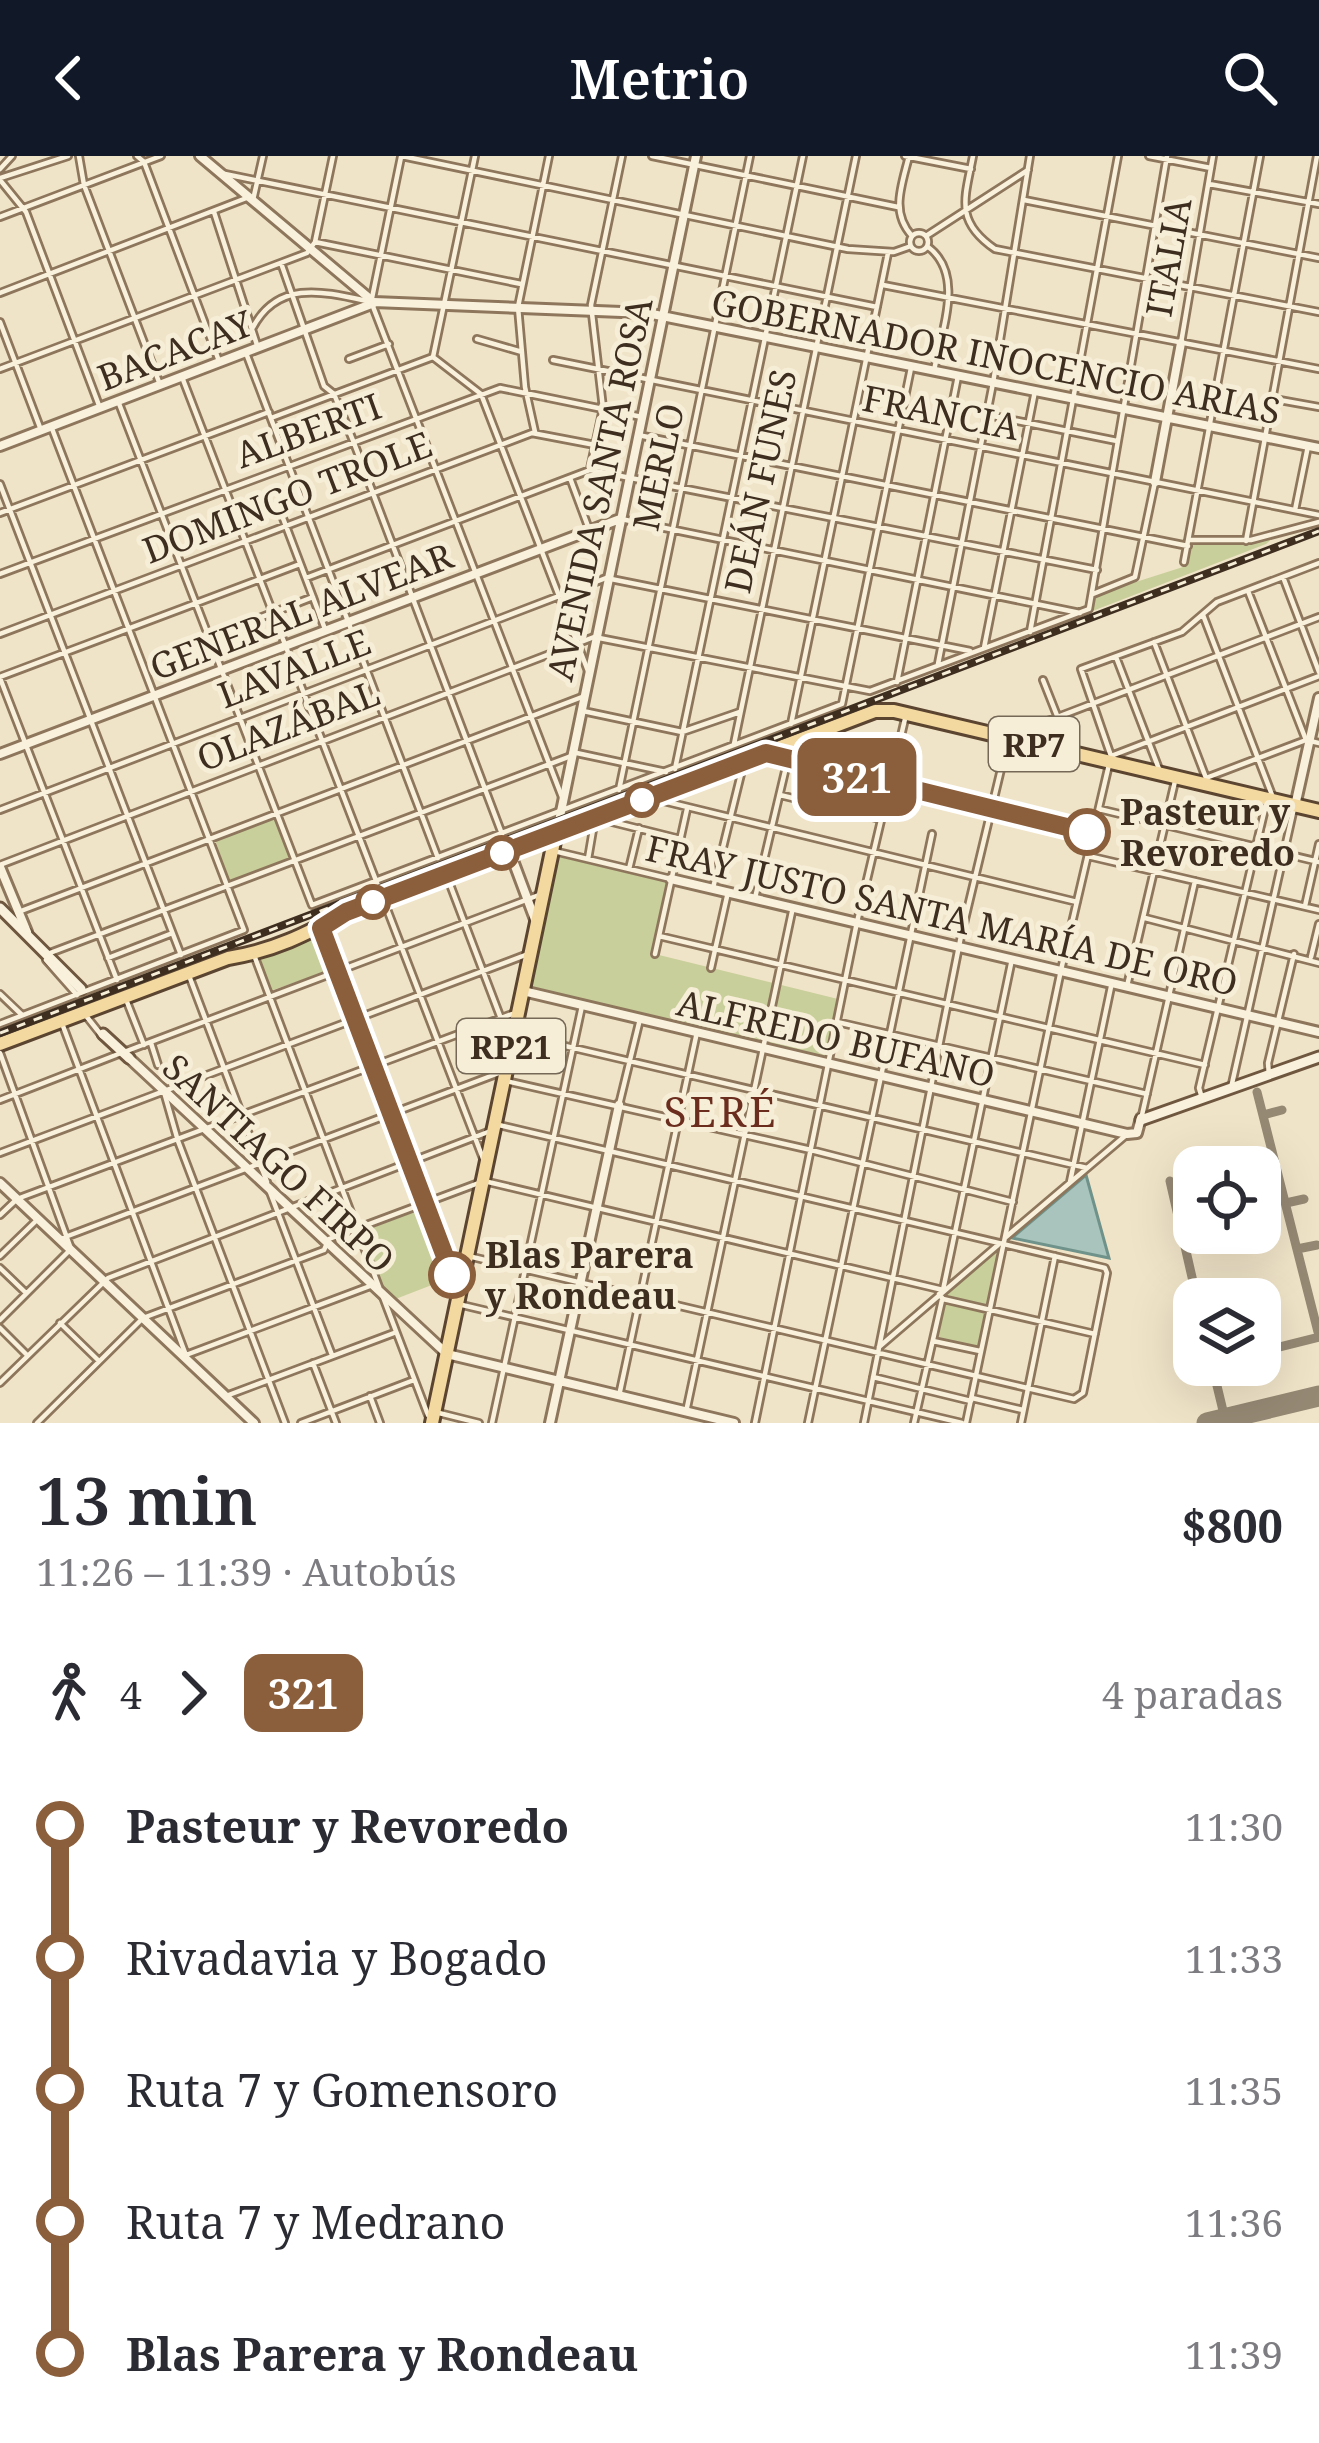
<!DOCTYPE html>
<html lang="es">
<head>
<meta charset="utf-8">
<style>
	body { margin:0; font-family:"Noto Serif",serif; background:#f7f7f7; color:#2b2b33; height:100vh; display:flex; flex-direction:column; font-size:45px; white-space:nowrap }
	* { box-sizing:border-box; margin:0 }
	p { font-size:39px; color:#7c7c81 }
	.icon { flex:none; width:66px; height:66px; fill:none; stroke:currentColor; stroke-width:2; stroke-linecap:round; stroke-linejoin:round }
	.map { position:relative; height:1267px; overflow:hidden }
	.drawer { display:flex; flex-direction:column; background:#fff; flex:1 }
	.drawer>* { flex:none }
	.badge { padding:0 24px; border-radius:18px; font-size:42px; line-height:78px }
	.tools { position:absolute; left:1173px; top:990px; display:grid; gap:24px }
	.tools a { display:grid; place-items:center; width:108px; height:108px; border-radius:24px; background:#fff; box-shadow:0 12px 48px #0002; font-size:60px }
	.map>.badge { position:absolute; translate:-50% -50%; box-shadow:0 0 0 6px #fff }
	.legs { display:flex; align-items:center; gap:18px; height:132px; padding:0 36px; font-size:39px }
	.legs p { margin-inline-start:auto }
	.summary { display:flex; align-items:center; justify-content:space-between; height:204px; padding:0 36px }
	h1 { font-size:66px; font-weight:600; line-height:90px }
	ul { padding:0 36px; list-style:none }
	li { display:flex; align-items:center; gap:42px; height:132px; font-size:45px }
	li i { display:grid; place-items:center; width:18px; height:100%; margin:0 15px; background:currentColor }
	li i::after { content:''; width:30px; height:30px; margin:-15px; border:9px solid; border-radius:50%; background:#fff }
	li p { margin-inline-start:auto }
	li:first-child i { background:linear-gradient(#0000 50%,currentColor 0) }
	li:last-child i { background:linear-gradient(currentColor 50%,#0000 0) }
	header { display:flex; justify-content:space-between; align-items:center; height:156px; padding:0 36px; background:#111827; color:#fff; font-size:54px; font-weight:600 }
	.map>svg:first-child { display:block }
</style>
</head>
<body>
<header><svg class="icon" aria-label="back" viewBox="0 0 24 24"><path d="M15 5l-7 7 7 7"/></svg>Metrio<svg class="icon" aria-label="search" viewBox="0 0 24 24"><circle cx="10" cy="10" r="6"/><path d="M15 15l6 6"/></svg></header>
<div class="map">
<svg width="1319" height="1267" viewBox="0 0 1319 1267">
	<rect width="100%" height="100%" fill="#f0e4c8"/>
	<path fill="#c9cf9b" d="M1273,382L1266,388L1090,456L1095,439L1186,410L1191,388L1248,387Z
		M272,661L277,665L290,702L229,725L215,683Z
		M556,700L670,727L655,798L838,843L826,904L529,833Z
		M319,778L334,813L270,835L260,801Z
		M422,1053L450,1122L393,1144L385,1137L364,1075Z
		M995,1092L1001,1093L989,1150L943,1140Z
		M945,1146L987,1156L978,1193L935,1182Z"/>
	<path fill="#a9c4bc" stroke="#6f938a" stroke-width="3" d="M1086,1019L1109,1102L1012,1082Z"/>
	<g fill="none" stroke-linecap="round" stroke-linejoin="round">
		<path stroke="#968974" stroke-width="9" d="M1257,936L1319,1180
			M1263,959L1282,954
			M1170,1025L1197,1143
			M1286,1047L1304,1043
			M1297,1093L1317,1089
			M1260,1196L1319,1181
			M1212,1209L1225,1263"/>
		<path stroke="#968974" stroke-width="21" d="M1207,1267L1319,1240"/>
		<path stroke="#ccc0a6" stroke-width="9" stroke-dasharray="9 4.5" stroke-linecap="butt" d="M81,833L93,842H110"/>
		<defs>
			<path id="minor" d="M79,0L84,29L159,226
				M137,0L144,6L219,205
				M402,0L848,93L894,96L911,90
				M652,0L898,51
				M905,0L971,13
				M909,0C902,29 890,56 912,80
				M973,0C965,42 954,65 995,93L1319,156
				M1149,0L1211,12
				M0,13L12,0
				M220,17L877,151
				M0,22L68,0
				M0,24L26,56L100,252
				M1209,28L1319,48
				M253,44L263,0
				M1024,44L1319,102
				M214,56L258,192
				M0,61L161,0
				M910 86a9 9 0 1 1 18 0a9 9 0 1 1-18 0Z
				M926,80L1028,14
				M315,86L521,128
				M927,90C966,118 941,175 934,215
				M281,107L324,230L334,238L354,287L502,678
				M883,129L1319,213
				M0,137L249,41
				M372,142L401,1
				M372,148L562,641
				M0,166L41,274
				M252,173C277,124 322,135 367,145
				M477,183L522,196
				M1181,187L1213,0
				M246,197L438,702
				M433,201L481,238L588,515
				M433,201L475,0
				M349,203L389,188
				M553,204L1319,359
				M0,213L307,97L315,86L333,0
				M182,221L484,1005
				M1274,243L1319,251
				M118,245L312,749L842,548L911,212
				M988,259L1117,285
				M271,262L433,201
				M535,276L525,231L518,151L549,0
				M638,279L1188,390
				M590,313L603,252L591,149L622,0
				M570,322L589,373
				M0,328L181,799
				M278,349L325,473
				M1295,354L1308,290
				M0,357L269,256
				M621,363L1080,457
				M237,365L299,341
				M1189,384H1251L1319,366
				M1246,385L1317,0
				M1184,406L1260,0
				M0,418L500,232L642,261
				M1283,421L1319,516
				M306,422L590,314L1097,414
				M1248,435L1306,584
				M1093,438L1135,421L1155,326
				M1203,459L1272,639
				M1030,476L1118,0
				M0,478L532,277L595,289
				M208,482L313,441
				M1154,486L1206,622
				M984,492L1035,235
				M1116,501L1159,613
				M938,508L993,227L1030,0
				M0,521L300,408
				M0,522L117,824
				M1043,524L1058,562
				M897,526L958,220
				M583,555L682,576L740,556
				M791,568L888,97
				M734,588L856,0
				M572,596L666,616
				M773,599L1093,678
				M1111,600L1081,513L1182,476L1217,446L1319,407
				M675,613L803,0
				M1206,622L1306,584L1319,587
				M619,634L750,0
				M780,639L880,663
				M651,642L1077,746
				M1099,653L1319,706
				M0,654L606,422L970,495
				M604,658L608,665L680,683
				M554,695L671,723
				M1088,700L1319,754
				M588,703L595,662
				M0,709L594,481L870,535L1089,453L1167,0
				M629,713L639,672
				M446,718L508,881
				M713,732L743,610
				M755,742L791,590
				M1305,750L1319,688
				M21,755L582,541
				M1145,762L1319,807
				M321,772L456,1132
				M659,780L1205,909
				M50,797L571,600
				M655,798L687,653
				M254,799L379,1131
				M1311,801L1319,768
				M108,802L170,778
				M46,804L77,839
				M711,812L728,736
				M188,817L267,1026
				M1127,830L1176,621
				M0,838L22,859
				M127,846L144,889
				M87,861L102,880
				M837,866L1147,938
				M0,868L244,774L51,270
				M63,870L187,1202
				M514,878L1087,1012
				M151,887L158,909
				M124,896L539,739
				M0,897L71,1093L0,1164
				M1269,919L1268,907L1294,798
				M506,925L811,994L1013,1046
				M1231,932L1294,652
				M164,936L178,985L285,1267
				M1202,942L1199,932L1267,644
				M0,944L121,897
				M619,949L640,863
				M1142,959L1195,725
				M0,997L528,798
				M1070,1026L1112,826
				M270,1036L332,1199
				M0,1059L17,1043L512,858
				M1006,1081L1125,980
				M60,1083L504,915
				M324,1094L329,1083L484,1025L943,1134L1012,803
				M0,1100L38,1063
				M468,1100L1074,1243L1083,1237L1107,1117L1105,1112L499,969
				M0,1112L26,1137
				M939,1138L943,1143L1095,1178
				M383,1141L428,1259
				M458,1148L962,1267
				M60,1167L99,1205
				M0,1172L26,1198
				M933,1185L980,1195
				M879,1191L998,1089
				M186,1199L370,1130
				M313,1207L336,1267
				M873,1221L971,1245
				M0,1227L108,1122L488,976
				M226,1240L394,1177
				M370,1240L380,1267
				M619,1240L697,876
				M972,1242L1023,1254
				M435,1256L479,1267
				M686,1256L793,751
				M37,1267L143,1162L324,1094
				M301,1267L414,1224
				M492,1267L582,850
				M755,1267L857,766L905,563
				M808,1267L932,678
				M864,1267L961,780L1008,584L1016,577L1319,461
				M914,1267L942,1144
				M966,1267L1061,814L1111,600L1319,520
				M1021,1267L1055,1100"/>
			<path id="tertiary" d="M200,0L369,142
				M374,146L647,157L1319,292
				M0,290L374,147
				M1155,326L1181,187
				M0,598L620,363
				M1295,650L1319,542
				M557,675L696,0
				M509,694L536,766
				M0,711L27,776
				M671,723L1319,876
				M523,835L1127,978L1137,977L1141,962
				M129,902L447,1198L734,1267
				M0,1027L254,1267
				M550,1267L619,949"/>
			<path id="secondary" d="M0,752L81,833
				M103,878L129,902
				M1141,964L1319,901"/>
			<path id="primary" d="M0,888L228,802C273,795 307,778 346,756L875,555H894L1319,655
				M432,1267L556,676"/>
		</defs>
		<use href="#minor" stroke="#8d765c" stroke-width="10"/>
		<use href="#tertiary" stroke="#8d765c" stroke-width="14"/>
		<use href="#secondary" stroke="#6f573f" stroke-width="15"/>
		<use href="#primary" stroke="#5b4430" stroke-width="18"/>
		<use href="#minor" stroke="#faf1dc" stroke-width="4.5"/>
		<use href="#tertiary" stroke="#faf1dc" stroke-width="8"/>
		<use href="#secondary" stroke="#faf1dc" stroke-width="9"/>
		<use href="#primary" stroke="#f3d9a0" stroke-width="12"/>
		<defs>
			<path id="rail" d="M0,877L1319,375"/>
		</defs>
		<use href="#rail" stroke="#3d2e20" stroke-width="8"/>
		<use href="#rail" stroke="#f7eed8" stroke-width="3" stroke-dasharray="9" stroke-linecap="butt"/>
	</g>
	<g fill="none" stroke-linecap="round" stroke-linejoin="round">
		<defs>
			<path id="line-1" d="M452,1119L321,772L346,756L766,597L1087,676"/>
		</defs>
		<use href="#line-1" stroke="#fff" stroke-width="27"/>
		<use href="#line-1" stroke="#8b5e3c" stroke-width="18"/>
	</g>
	<g fill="#fff" stroke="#8b5e3c" stroke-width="6">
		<circle cx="642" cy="644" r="15"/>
		<circle cx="1087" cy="676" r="21"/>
		<circle cx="502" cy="697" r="15"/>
		<circle cx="373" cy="746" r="15"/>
		<circle cx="452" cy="1119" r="21"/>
	</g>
	<g text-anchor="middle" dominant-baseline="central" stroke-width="10" stroke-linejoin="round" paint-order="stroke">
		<g fill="#f7eed8" stroke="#756857" stroke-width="3">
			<rect x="989" y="561" width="90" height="54" rx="9"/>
			<rect x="457" y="863" width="108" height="54" rx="9"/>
		</g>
		<g font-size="33" font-weight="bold" fill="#3d2e20">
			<text x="1034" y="588">RP7</text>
			<text x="511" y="890">RP21</text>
		</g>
		<g font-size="36" fill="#3d2e20" stroke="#f7eed8">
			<text transform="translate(1168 101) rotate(-80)">ITALIA</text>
			<text transform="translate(175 194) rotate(-21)">BACACAY</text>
			<text transform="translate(996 200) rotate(11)">GOBERNADOR INOCENCIO ARIAS</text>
			<text transform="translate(941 256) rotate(11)">FRANCIA</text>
			<text transform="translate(308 274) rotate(-20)">ALBERTI</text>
			<text transform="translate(658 311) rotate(-78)">MERLO</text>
			<text transform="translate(760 325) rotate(-78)">DEÁN FUNES</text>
			<text transform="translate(599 333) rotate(-78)">AVENIDA SANTA ROSA</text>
			<text transform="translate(287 341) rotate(-21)">DOMINGO TROLE</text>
			<text transform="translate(301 455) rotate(-21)">GENERAL ALVEAR</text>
			<text transform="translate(294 512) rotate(-21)">LAVALLE</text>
			<text transform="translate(288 569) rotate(-21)">OLAZÁBAL</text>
			<text transform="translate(942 759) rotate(13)">FRAY JUSTO SANTA MARÍA DE ORO</text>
			<text transform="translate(836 882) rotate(13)">ALFREDO BUFANO</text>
			<text transform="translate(279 1007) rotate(43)">SANTIAGO FIRPO</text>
		</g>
		<g font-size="36" font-weight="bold" fill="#3d2e20" stroke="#f7eed8" text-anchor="start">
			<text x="1120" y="655">Pasteur y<tspan x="1120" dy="41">Revoredo</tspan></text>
			<text x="485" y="1098">Blas Parera<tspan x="485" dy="41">y Rondeau</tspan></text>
		</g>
		<g font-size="42" letter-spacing="3" fill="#6b2e1e" stroke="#f7eed8">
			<text x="721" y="954">SERÉ</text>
		</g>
	</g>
</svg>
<div class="tools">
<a><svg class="icon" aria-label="locate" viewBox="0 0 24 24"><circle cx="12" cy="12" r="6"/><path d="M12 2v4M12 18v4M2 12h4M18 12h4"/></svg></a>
<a><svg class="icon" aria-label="layers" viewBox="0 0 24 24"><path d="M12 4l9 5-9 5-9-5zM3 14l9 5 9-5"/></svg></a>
</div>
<b class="badge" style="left:857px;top:621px;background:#8b5e3c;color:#fff">321</b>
</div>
<section class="drawer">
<div class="summary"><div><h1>13 min</h1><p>11:26 – 11:39 · Autobús</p></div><b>$800</b></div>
<div class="legs"><svg class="icon" aria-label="walk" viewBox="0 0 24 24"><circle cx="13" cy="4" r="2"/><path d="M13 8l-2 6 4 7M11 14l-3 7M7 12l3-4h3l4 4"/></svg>4<svg class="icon" aria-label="forward" viewBox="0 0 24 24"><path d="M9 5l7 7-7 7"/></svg><b class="badge" style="background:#8b5e3c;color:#fff">321</b><p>4 paradas</p></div>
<ul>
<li><i style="color:#8b5e3c"></i><b>Pasteur y Revoredo</b><p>11:30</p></li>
<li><i style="color:#8b5e3c"></i><span>Rivadavia y Bogado</span><p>11:33</p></li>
<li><i style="color:#8b5e3c"></i><span>Ruta 7 y Gomensoro</span><p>11:35</p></li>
<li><i style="color:#8b5e3c"></i><span>Ruta 7 y Medrano</span><p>11:36</p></li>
<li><i style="color:#8b5e3c"></i><b>Blas Parera y Rondeau</b><p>11:39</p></li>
</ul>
</section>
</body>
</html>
